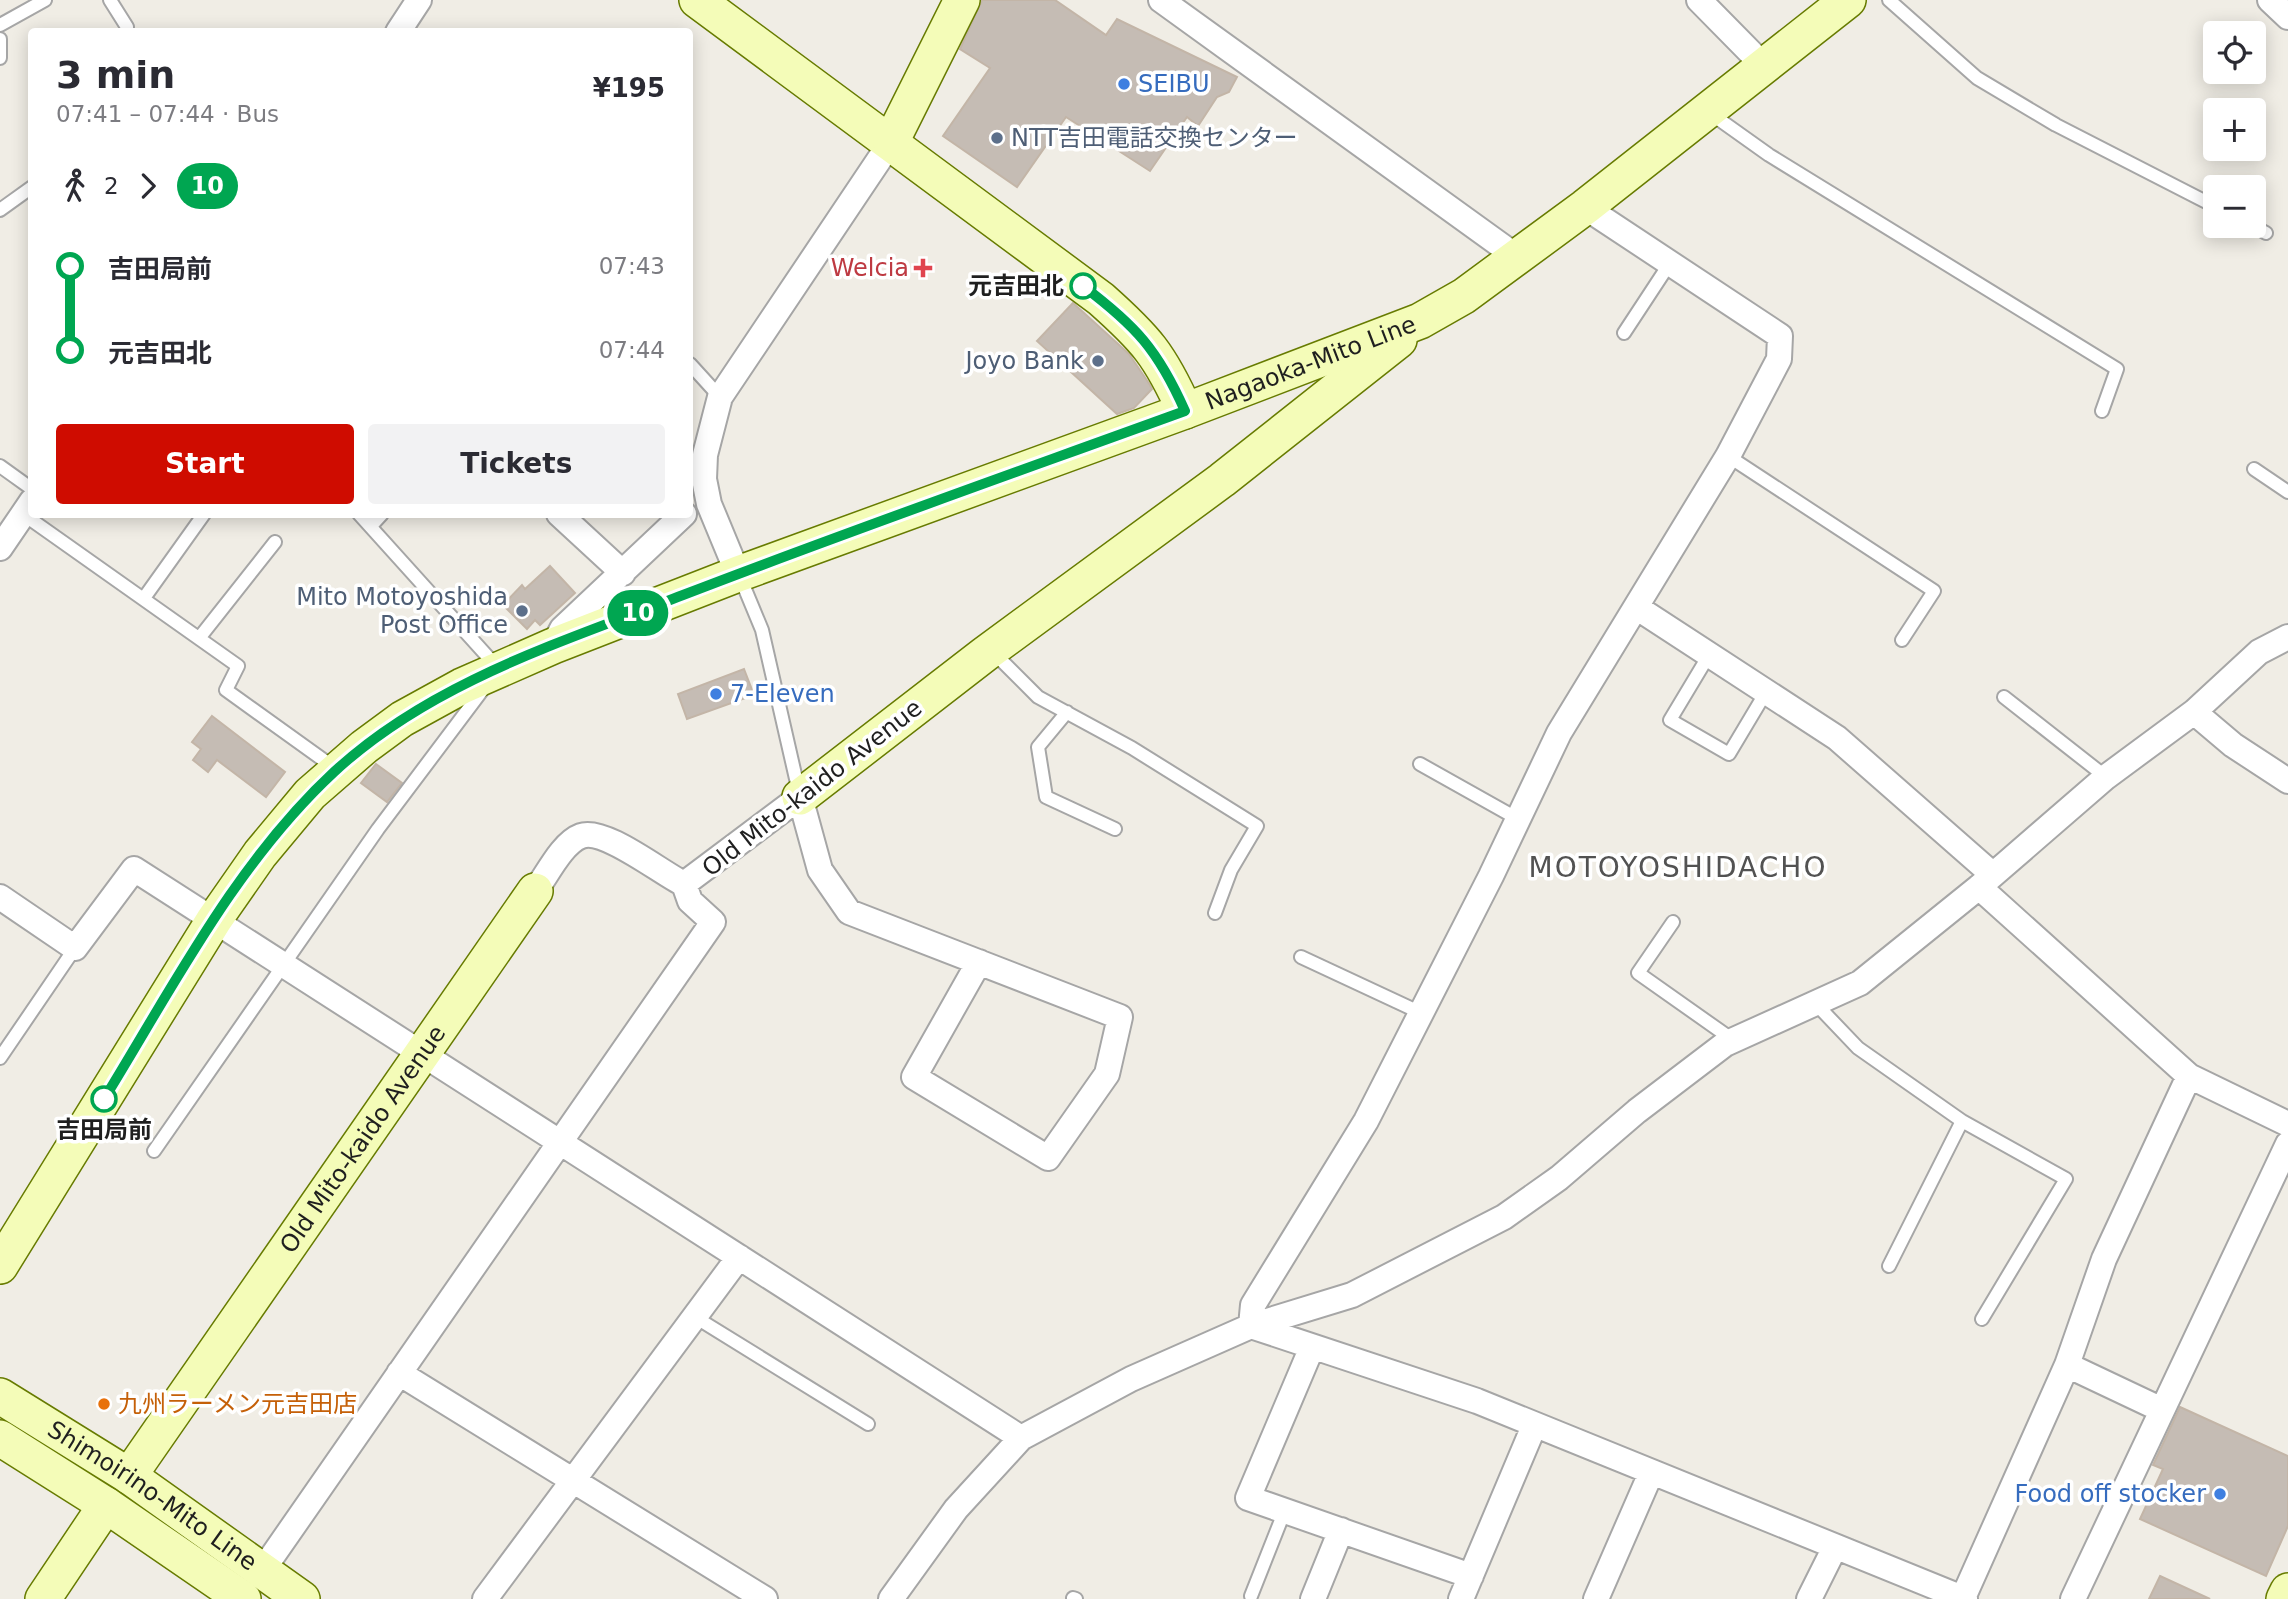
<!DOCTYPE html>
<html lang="en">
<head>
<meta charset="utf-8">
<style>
	body { margin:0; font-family:"DejaVu Sans","Noto Sans JP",sans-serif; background:#f2f2f3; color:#2b2b33; height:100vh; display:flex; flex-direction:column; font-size:26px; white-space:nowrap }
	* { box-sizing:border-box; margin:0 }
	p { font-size:23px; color:#7c7c81 }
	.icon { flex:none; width:38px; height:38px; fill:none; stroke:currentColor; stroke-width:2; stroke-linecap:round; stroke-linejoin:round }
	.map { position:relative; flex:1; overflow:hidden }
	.panel { position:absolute; left:28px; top:28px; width:665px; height:490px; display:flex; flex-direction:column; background:#fff; border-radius:7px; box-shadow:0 4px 18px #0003 }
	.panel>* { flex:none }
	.badge { padding:0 14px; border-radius:23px; font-size:24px; line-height:46px }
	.buttons { position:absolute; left:2203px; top:21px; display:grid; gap:14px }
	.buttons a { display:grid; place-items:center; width:63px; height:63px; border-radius:7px; background:#fff; box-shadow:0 4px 18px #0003; font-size:35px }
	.map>.badge { position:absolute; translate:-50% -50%; box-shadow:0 0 0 4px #fff }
	.legs { display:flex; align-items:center; gap:10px; height:77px; padding:0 28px; font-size:23px }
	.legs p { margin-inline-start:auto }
	.head { display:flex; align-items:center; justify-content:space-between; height:119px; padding:0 28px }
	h1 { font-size:38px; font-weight:800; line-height:52px }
	.primary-button { display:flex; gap:14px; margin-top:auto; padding:14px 28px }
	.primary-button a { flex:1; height:80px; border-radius:7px; background:#cf0c00; color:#fff; font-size:28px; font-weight:800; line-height:80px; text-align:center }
	.primary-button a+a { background:#f2f2f3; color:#2b2b33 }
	ul { padding:0 28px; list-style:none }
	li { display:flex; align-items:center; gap:24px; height:84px; font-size:26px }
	li i { display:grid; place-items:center; width:10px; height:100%; margin:0 9px; background:currentColor }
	li i::after { content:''; width:18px; height:18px; margin:-9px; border:5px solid; border-radius:50%; background:#fff }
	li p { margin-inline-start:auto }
	li:first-child i { background:linear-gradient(#0000 50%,currentColor 0) }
	li:last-child i { background:linear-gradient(currentColor 50%,#0000 0) }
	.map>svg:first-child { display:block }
</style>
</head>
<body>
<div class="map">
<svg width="2288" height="1599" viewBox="0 0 2288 1599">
	<rect width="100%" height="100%" fill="#f0ede5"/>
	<path fill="#c5bcb4" stroke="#c3b5a7" stroke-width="2" d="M982,0H1055L1106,35L1117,19L1237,77L1229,92L1217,97L1198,126L1187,117L1150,171L1066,117L1017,187L943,136L990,68L960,49Z
		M1073,303L1129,354L1150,385L1152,389L1134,408L1117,414L1037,341Z
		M550,566L575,593L540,625L535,620L527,629L503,605L522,585L525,589Z
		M744,669L754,695L687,719L678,694Z
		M212,716L285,772L266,797L217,760L208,772L193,760L201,749L192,742Z
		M376,764L402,783L387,802L361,783Z
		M2180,1407L2288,1456V1526L2266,1576L2140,1519L2163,1469L2153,1465Z
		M2160,1576L2210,1599H2149Z"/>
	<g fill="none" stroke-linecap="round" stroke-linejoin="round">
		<defs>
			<path id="lane" d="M110,0L127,27
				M1889,0L1977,78L2056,125L2216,207
				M0,25L45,0
				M0,39V58
				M1710,113L1769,155L2117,369L2102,411
				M0,210L32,187
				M2253,226L2266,233
				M1624,333L1670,263
				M690,364L720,397
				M1728,456L1934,591L1902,640
				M0,466L32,489
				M2254,469L2288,492
				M23,514L238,666L226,690L336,769
				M359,514L497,667
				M371,526L382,514
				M740,577L762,630L799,792
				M144,598L204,514
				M200,637L275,542
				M991,650L1038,697L1132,748L1257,826L1231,870L1215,913
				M1709,655L1670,720L1729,754L1766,692
				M2004,697L2106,777
				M1067,712L1038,747L1046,797L1115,829
				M1420,764L1518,819
				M1673,922L1638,973L1733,1040
				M1301,957L1419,1012
				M1816,1004L1858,1048L1962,1121L1889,1266
				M0,1058L75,948
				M1962,1121L2066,1179L1982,1319
				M154,1151L378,829L484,688
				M695,1317L868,1424
				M1251,1596L1285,1510
				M1073,1598L1076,1599"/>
			<path id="street" d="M1161,0L1517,257
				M1699,0L1764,66
				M2270,0L2288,17
				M398,32L419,0
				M1585,207L1780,336L1779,359L1728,456L1559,733L1491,876L1366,1121L1253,1305L1251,1326L1477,1401L1965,1599
				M559,514L623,573
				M0,548L32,501
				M738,574L709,504L704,479L705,455L720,397L891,142
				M1636,607L1837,738L1992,874
				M553,646L562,629L684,514
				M2194,712L2233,745L2288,781
				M1979,887L2189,1076L2288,1124
				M535,891C547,875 562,843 581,836C604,827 661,873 684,884L800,797L820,870L849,912L1120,1017L1107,1074L1048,1158L914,1077L979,962
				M0,897L75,948L134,869L1021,1438
				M1312,1347L1248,1498L1471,1576
				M2067,1365L2160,1409
				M399,1373L765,1599
				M262,1571L713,922L690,901L684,884
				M1963,1598L2067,1365L2104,1259L2189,1076
				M485,1599L739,1257
				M891,1599L956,1509L1021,1438L1131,1379L1251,1326L1352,1295L1504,1217L1559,1178L1637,1111L1725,1044L1860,983L1979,887L2106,777L2194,712L2259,652L2288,637
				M1313,1599L1341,1530
				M1461,1599L1534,1426
				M1596,1599L1651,1473
				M1809,1599L1835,1547
				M2073,1599L2288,1144"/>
			<g id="secondary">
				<path d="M697,0L1101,299C1146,339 1160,355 1185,411"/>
				<path d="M891,142L962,0"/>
				<path d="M800,797L985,654L1222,480L1399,340"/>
				<path id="s1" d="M0,1266L214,920L260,854L310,794L364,747L402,719L462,686L553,646L738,574L1185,411L1420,321L1464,296L1585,207L1848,0"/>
				<path id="s2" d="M0,1396L129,1476L302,1599"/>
				<path d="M0,1438L106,1505L243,1599"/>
				<path id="s3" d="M129,1476L535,891"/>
				<path d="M43,1599L106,1505"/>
				<path d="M2284,1599L2288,1591"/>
			</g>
		</defs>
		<use href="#lane" stroke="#a6a6a6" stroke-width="16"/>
		<use href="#street" stroke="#a6a6a6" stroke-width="28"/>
		<use href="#secondary" stroke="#677b01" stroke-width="38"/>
		<use href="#lane" stroke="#fff" stroke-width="12"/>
		<use href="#street" stroke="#fff" stroke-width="24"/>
		<use href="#secondary" stroke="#f4fcb8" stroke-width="35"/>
	</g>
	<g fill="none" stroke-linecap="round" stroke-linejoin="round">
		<defs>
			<path id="line-1" d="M104,1099C173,987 236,863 334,772C431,682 562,642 683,595C849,531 1017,472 1185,411C1158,350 1136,326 1083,286"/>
		</defs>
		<use href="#line-1" stroke="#fff" stroke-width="16"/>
		<use href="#line-1" stroke="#00a651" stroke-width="10"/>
	</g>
	<g fill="#3f7fe0" stroke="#fff" stroke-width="2.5">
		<circle cx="1124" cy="84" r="7"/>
		<circle cx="716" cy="694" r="7"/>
		<circle cx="2220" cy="1494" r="7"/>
	</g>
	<g fill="#5c6f8a" stroke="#fff" stroke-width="2.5">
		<circle cx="997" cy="138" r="7"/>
		<circle cx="1098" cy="361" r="7"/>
		<circle cx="522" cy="611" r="7"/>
	</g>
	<path fill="#e0444e" stroke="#fff" stroke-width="2.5" d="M919.5 257.5h7v7h7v7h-7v7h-7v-7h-7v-7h7z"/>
	<g fill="#fff" stroke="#00a651" stroke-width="3.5">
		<circle cx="1083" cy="286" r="12"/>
		<circle cx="104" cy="1099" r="12"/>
	</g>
	<circle fill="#e8710a" stroke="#fff" stroke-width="2.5" cx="104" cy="1404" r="7"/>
	<g text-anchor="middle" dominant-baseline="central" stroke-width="7" stroke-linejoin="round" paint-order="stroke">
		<g font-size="24" fill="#366cbe" stroke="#fff" text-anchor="start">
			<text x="1138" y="84">SEIBU</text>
			<text x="730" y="694">7-Eleven</text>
			<text x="2206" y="1494" text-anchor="end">Food off stocker</text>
		</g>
		<g font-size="24" fill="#4e5e75" stroke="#fff" text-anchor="end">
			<text x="1011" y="138" text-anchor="start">NTT吉田電話交換センター</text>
			<text x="1084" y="361">Joyo Bank</text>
			<text x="508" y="597">Mito Motoyoshida<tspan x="508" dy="28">Post Office</tspan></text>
		</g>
		<g font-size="24" fill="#be3a42" stroke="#fff" text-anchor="end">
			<text x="909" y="268">Welcia</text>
		</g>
		<g font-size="24" font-weight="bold" fill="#1f1f1f" stroke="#fff" text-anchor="end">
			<text x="1064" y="286">元吉田北</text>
			<text x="104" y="1130" text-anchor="middle">吉田局前</text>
		</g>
		<g font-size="24" fill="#1f1f1f" stroke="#fff">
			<text stroke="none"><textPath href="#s1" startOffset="1661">Nagaoka-Mito Line</textPath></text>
			<text transform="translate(812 788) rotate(-38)">Old Mito-kaido Avenue</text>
			<text stroke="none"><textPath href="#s3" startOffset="410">Old Mito-kaido Avenue</textPath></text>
			<text stroke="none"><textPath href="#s2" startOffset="182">Shimoirino-Mito Line</textPath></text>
		</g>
		<g font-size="24" fill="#c56008" stroke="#fff" text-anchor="start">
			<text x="118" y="1404">九州ラーメン元吉田店</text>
		</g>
		<g font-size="28" letter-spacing="2" fill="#525252" stroke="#fff">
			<text x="1678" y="867">MOTOYOSHIDACHO</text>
		</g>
	</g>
</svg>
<div class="buttons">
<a><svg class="icon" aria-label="locate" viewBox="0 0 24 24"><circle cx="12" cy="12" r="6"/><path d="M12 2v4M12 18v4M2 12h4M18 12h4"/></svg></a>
<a>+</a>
<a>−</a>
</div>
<b class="badge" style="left:638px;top:613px;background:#00a651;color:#fff">10</b>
<section class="panel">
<div class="head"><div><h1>3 min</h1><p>07:41 – 07:44 · Bus</p></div><b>¥195</b></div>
<div class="legs"><svg class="icon" aria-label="walk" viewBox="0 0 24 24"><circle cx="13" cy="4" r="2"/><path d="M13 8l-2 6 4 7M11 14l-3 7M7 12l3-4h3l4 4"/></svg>2<svg class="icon" aria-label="forward" viewBox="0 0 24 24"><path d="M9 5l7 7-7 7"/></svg><b class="badge" style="background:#00a651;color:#fff">10</b></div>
<ul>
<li><i style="color:#00a651"></i><b>吉田局前</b><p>07:43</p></li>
<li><i style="color:#00a651"></i><b>元吉田北</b><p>07:44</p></li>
</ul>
<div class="primary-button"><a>Start</a><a>Tickets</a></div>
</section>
</div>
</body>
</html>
